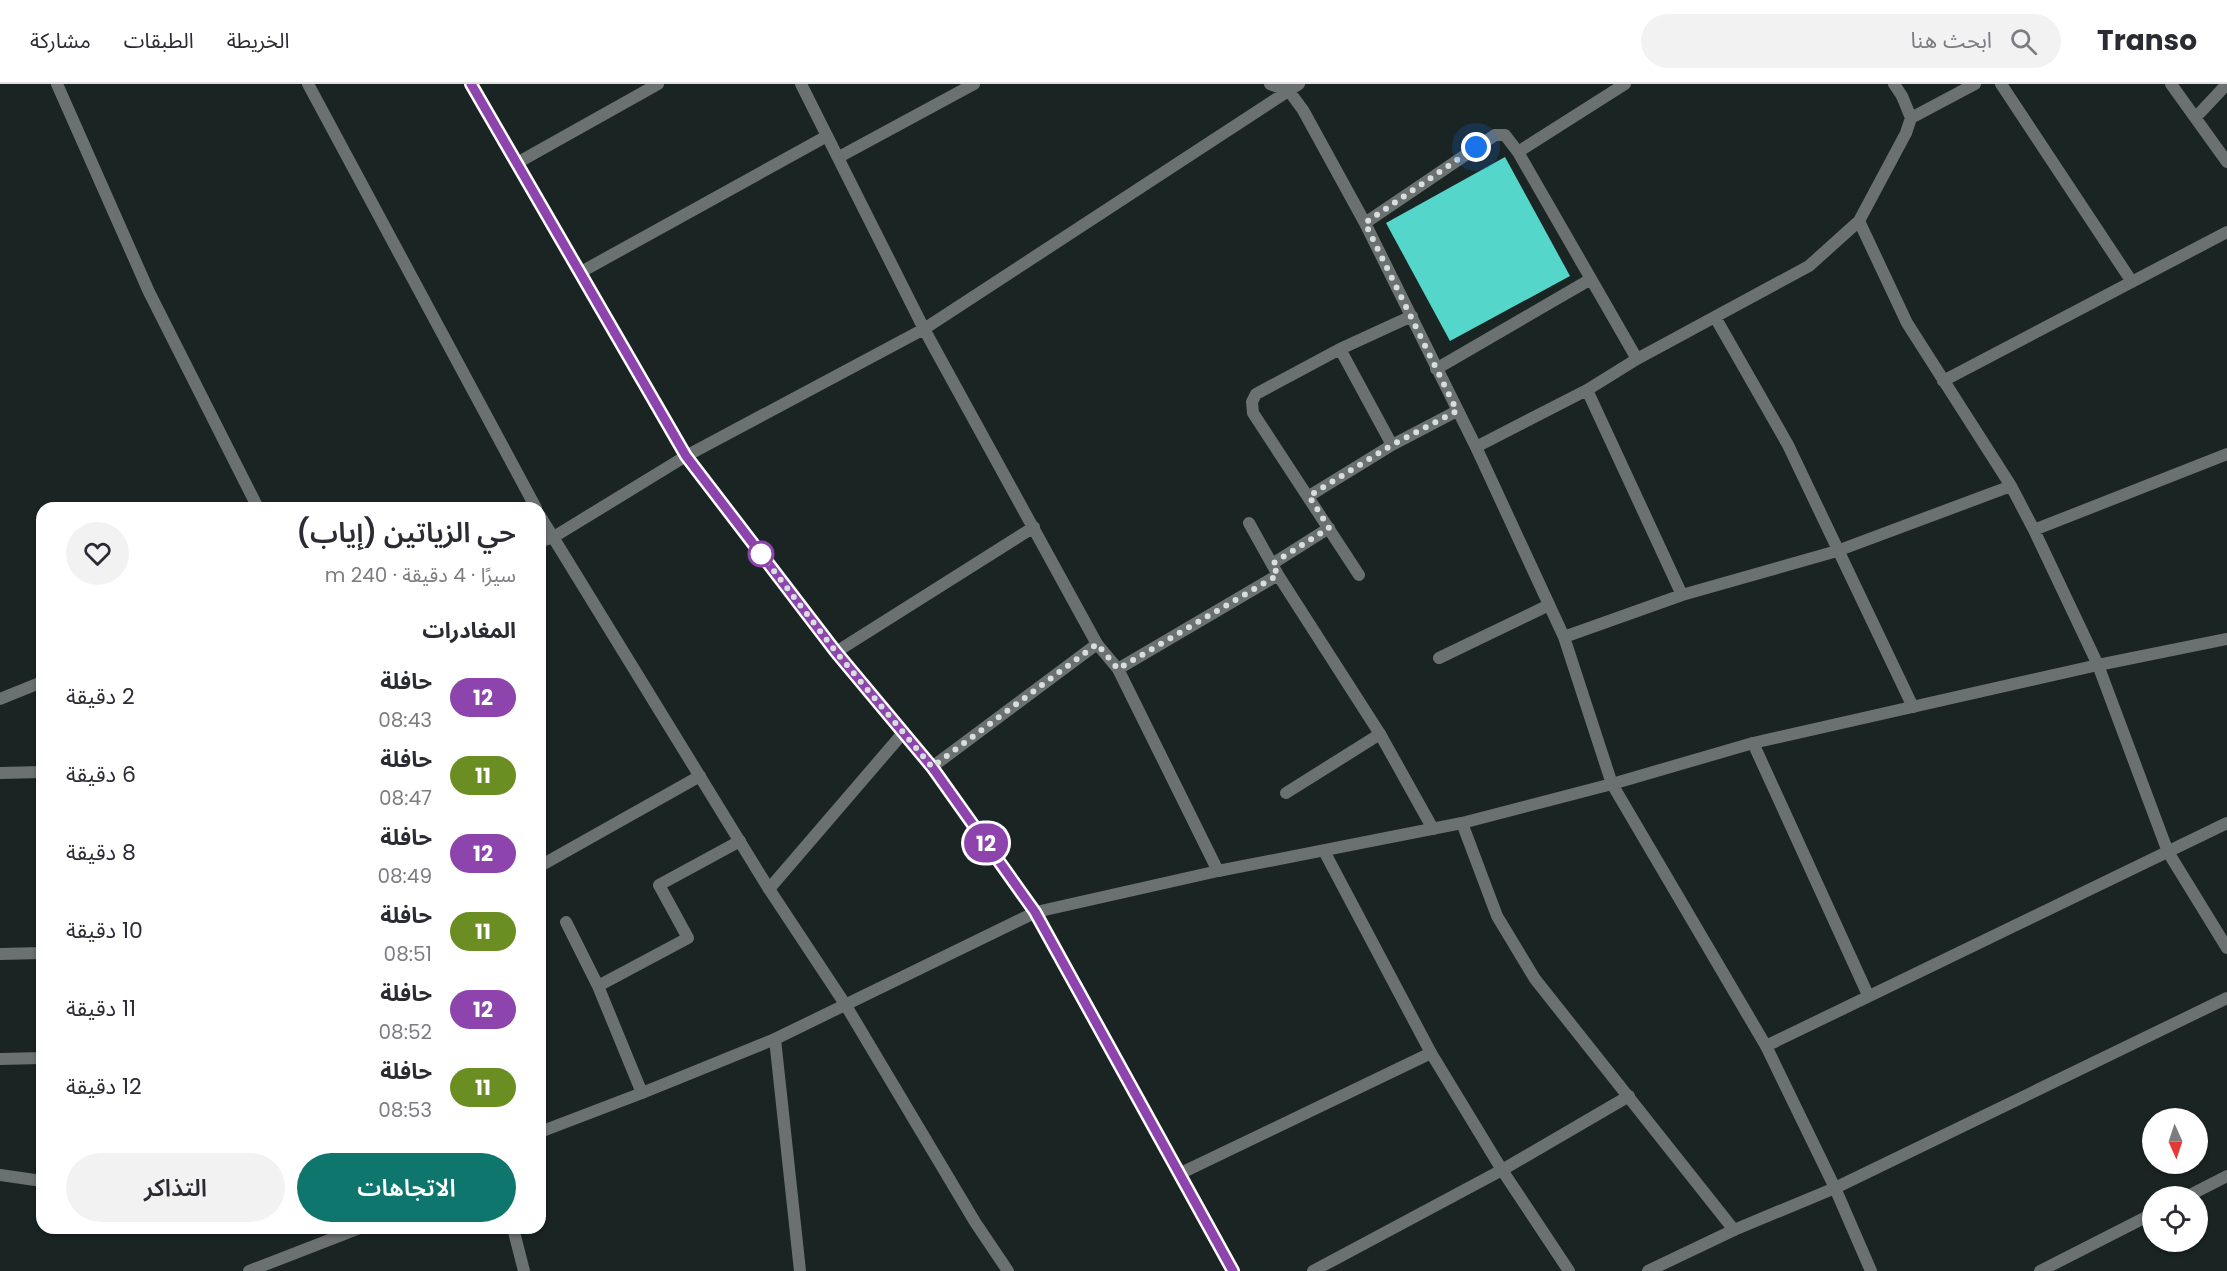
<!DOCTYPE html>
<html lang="ar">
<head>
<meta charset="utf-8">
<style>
	body { margin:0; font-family:Poppins,"Noto Sans Arabic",sans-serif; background:#f2f2f3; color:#2b2b33; direction:rtl; height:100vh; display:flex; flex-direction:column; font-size:22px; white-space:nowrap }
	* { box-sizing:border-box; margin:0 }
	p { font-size:20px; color:#7c7c81 }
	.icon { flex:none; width:33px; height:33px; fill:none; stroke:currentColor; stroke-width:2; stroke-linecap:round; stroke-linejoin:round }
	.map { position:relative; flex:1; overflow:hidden; direction:ltr }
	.details { position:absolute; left:36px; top:418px; width:510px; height:732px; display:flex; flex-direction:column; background:#fff; border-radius:18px; box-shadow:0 2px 4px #0004; direction:rtl }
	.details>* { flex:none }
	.badge { padding:0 12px; border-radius:20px; font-size:21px; line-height:39px }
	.needle { width:39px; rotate:177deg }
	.tools { position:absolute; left:2142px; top:1024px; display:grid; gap:12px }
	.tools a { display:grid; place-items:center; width:66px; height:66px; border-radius:50%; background:#fff; box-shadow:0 2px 4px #0004; font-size:30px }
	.you { position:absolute; width:30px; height:30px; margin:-15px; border:4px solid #fff; border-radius:50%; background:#1a73e8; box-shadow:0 0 0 9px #1a73e833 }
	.map>.badge { position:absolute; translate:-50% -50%; box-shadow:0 0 0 3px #fff }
	h2 { padding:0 30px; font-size:22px; line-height:54px }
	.round { display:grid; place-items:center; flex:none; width:63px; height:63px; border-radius:32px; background:#f2f2f3 }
	.head { display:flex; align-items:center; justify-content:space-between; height:102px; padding:0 30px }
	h1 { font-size:28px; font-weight:600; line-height:45px }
	.button { display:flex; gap:12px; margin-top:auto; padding:12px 30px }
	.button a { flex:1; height:69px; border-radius:36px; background:#0f766e; color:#fff; font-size:24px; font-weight:600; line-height:69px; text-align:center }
	.button a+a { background:#f2f2f3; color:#2b2b33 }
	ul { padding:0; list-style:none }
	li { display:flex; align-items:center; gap:18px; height:78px; padding:0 30px }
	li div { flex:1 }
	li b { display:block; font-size:22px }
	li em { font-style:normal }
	li .badge { min-width:66px; font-weight:700; text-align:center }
	header { display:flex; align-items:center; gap:36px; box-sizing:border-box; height:84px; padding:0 30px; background:#fff; border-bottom:2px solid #e1e1e2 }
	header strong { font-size:28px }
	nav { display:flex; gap:33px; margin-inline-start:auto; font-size:21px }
	.search { width:420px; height:54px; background:#f2f2f3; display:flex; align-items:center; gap:15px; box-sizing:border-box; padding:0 21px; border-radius:33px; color:#7c7c81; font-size:22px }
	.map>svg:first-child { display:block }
</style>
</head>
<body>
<header>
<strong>Transo</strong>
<div class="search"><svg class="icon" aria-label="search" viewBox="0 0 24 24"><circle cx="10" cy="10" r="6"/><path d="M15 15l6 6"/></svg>ابحث هنا</div>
<nav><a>الخريطة</a><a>الطبقات</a><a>مشاركة</a></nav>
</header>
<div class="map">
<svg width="2227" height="1187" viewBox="0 0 2227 1187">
	<rect width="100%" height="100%" fill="#1a2423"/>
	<path fill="#54d6ca" d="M1505,73L1570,192L1450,257L1386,139Z"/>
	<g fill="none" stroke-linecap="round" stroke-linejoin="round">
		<path stroke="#6b7070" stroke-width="12" d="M839,73L974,0
			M517,79L658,0
			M581,188L827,52
			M1272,480L1329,444
			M1439,574L1549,521
			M1753,659L1868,911
			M932,683L1097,560
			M1286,709L1380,650
			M769,805L903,649
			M566,838L598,902L642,1009
			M598,902L688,854L659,801L740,757
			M775,955L800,1187
			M1766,962L2227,739
			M1179,1090L1431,969
			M1313,1187L1502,1086L1629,1012
			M1648,1187L1734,1146L1835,1104L2227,914"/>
		<path stroke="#6b7070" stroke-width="12" d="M57,0L149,208L258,424
			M801,0L924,245L1097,560L1118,585L1218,787
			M1270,0L1289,7L1303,26L1365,139L1476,363L1564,553L1612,700L1766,962L1835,1104L1871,1187
			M1894,0L1902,12L1911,34L1906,49L1859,137L1907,239L2011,402L2034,446L2098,581L2168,768L2227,864
			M2001,0L2132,198
			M2171,0L2227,78
			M2196,33L2227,0
			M1911,34L1975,0
			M1518,68L1625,0
			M1365,139L1495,51H1505L1518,68L1637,275
			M1715,233L1788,361L1913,623
			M1340,265L1392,361
			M1436,285L1591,195
			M1943,297L2227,148
			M1587,306L1682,511
			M1476,363L1587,306L1637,275L1809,182L1859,137
			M1309,412L1392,361L1457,327
			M1249,439L1278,491L1380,650L1433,745
			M2034,446L2227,370
			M540,457L552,454L686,372L924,245L1299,0
			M1359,491L1253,329L1252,318L1256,310L1340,265L1412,232
			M1564,553L1682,511L1837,467L2011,402
			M836,568L1034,443
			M1118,585L1278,491
			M0,615L42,598
			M0,689L42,688
			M1462,739L1497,832L1535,895L1734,1146
			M1324,767L1431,969L1502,1086L1569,1187
			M540,782L700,692
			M0,870L42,869
			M0,975L42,974
			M513,1144L524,1187
			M249,1187L360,1144"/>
		<path stroke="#6b7070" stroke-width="12" d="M308,0L536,424
			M471,0L686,372L836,568L932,683L1036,828L1233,1187
			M540,432L769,805L845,920L975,1138L1008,1187
			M540,1048L642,1009L775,955L1036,828L1218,787L1462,739L1612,700L1753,659L2098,581L2227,555
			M0,1091L42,1097
			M2186,1113L2227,1092
			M2040,1187L2152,1130"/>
	</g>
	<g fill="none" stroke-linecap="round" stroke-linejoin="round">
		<defs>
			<path id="line" d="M471,0L686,372L836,568L932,683L1035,828L1233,1187"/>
		</defs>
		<use href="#line" stroke="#fff" stroke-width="14"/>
		<use href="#line" stroke="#8e44ad" stroke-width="9"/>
		<path stroke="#d7dedd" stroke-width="6" stroke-dasharray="0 10.8" d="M761,470L836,568L932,683L1097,560L1118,585L1278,491L1272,480L1329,444L1309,412L1392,361L1457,327L1365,139L1476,63"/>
	</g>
	<circle fill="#fff" stroke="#8e44ad" stroke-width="3" cx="761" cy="470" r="12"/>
</svg>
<div class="tools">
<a><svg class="needle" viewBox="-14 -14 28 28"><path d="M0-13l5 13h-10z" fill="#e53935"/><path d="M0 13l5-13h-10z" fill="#7c7c81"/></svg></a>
<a><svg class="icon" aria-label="locate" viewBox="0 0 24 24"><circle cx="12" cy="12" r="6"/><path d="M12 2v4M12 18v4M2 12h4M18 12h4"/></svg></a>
</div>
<div class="you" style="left:1476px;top:63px"></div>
<b class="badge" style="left:986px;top:759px;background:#8e44ad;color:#fff">12</b>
<section class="details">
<div class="head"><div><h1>حي الزياتين (إياب)</h1><p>سيرًا · 4 دقيقة · 240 m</p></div><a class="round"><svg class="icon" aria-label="heart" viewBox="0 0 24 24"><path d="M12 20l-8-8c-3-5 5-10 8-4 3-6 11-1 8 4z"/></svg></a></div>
<h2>المغادرات</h2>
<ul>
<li><span class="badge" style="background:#8e44ad;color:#fff">12</span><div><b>حافلة</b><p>08:43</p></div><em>2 دقيقة</em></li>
<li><span class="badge" style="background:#6b8e23;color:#fff">11</span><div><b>حافلة</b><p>08:47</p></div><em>6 دقيقة</em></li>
<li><span class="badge" style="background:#8e44ad;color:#fff">12</span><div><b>حافلة</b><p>08:49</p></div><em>8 دقيقة</em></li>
<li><span class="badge" style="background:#6b8e23;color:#fff">11</span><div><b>حافلة</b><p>08:51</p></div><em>10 دقيقة</em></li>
<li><span class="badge" style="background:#8e44ad;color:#fff">12</span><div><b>حافلة</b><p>08:52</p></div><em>11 دقيقة</em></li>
<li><span class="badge" style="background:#6b8e23;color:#fff">11</span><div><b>حافلة</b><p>08:53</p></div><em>12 دقيقة</em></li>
</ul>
<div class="button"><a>الاتجاهات</a><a>التذاكر</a></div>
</section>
</div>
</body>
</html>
